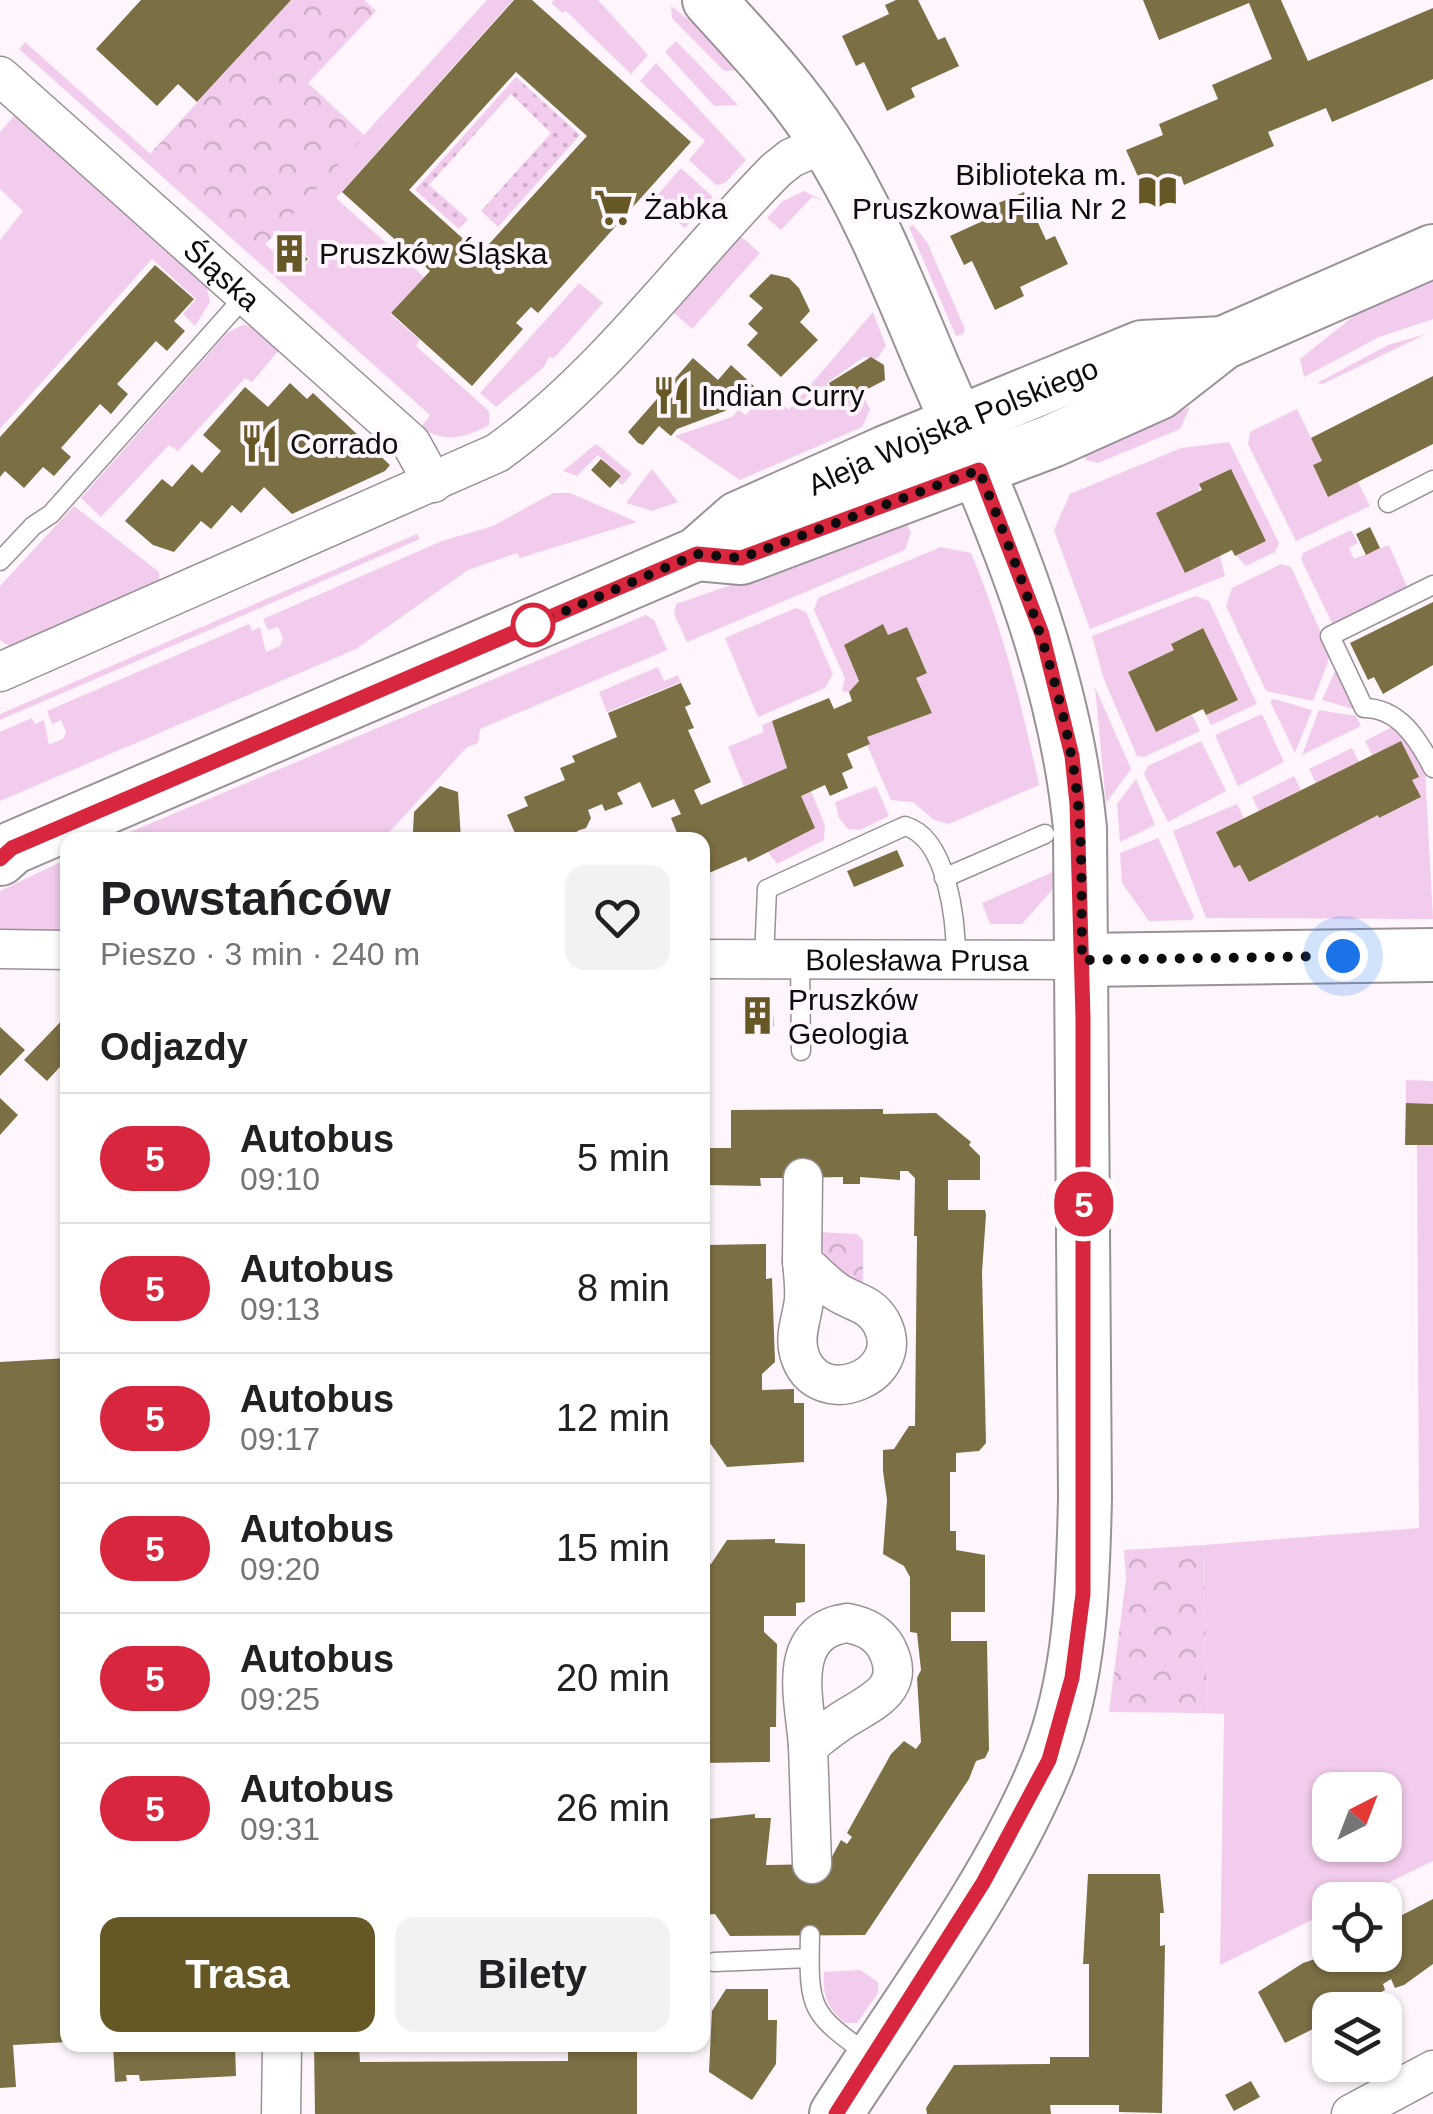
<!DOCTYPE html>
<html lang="pl">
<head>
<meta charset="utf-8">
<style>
	body { margin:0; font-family:Helvetica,sans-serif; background:#f2f2f2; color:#202124; height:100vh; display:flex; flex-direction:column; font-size:38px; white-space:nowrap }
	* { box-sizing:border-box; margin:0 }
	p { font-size:32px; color:#757577 }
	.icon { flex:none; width:55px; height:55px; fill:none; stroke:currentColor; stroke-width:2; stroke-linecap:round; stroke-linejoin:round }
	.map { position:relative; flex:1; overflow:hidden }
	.sheet { position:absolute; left:60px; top:832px; width:650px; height:1220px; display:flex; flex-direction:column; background:#fff; border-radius:20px; box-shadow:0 2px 8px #0004 }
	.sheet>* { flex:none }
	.badge { padding:0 20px; border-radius:32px; font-size:35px; line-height:65px }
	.needle { width:65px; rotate:42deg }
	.fabs { position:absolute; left:1312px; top:1772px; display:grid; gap:20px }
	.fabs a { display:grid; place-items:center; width:90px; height:90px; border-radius:20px; background:#fff; box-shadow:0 2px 8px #0004; font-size:50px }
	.you { position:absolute; width:50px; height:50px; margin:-25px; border:8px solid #fff; border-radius:50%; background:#1a73e8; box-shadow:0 0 0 15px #1a73e833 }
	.map>.badge { position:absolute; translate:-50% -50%; box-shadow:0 0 0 5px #fff }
	h2 { padding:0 40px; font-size:38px; line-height:90px }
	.round { display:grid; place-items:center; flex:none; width:105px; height:105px; border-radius:20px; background:#f2f2f2 }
	.headline { display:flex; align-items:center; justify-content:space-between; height:170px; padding:0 40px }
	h1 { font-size:48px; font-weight:600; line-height:75px }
	.action { display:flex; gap:20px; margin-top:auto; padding:20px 40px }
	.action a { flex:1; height:115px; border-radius:20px; background:#665825; color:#fff; font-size:40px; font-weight:600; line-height:115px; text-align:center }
	.action a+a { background:#f2f2f2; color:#202124 }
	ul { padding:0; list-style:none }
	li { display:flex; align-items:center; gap:30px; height:130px; padding:0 40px; border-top:2px solid #e0e0e0 }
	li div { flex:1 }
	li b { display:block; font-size:38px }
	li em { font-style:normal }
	li .badge { min-width:110px; font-weight:700; text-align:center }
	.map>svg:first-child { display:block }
</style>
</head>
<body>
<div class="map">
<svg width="1433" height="2114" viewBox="0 0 1433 2114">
	<defs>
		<pattern id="park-crowns" width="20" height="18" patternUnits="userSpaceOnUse" patternTransform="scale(2.5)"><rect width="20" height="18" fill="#f2ccec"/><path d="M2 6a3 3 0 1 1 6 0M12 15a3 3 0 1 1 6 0" fill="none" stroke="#ceaec9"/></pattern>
		<pattern id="garden-dots" width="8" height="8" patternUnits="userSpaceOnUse" patternTransform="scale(2.5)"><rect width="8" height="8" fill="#f2ccec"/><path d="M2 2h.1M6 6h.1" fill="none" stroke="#ceaec9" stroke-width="1.8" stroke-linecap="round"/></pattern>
	</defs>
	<rect width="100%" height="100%" fill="#fef6fc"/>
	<path fill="#f2ccec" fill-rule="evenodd" d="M487,0H513L336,198L424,277L390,314L420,340L416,346L489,411V425C465,438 444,444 421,427L430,415L19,49L25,42L258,250L265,244L298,273L310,259L278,229Z
		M554,0H598L648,55L631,74L566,11L563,13L551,3Z
		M671,6L711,37L739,70L724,71L672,18Z
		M676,41L738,105L714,106L665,52Z
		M656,63L746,160L725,183L716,185L689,160L705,141L640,81Z
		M14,116L207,288L210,302L195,326L183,314L196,299L152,259L0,429V240L23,211L0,189V132Z
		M681,168L713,197L685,228L652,201Z
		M804,191L824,201L812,197L781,230L767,218L783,201Z
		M913,225L927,242L965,329L963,334L956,336L909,227Z
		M739,235L760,253L692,329L672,311Z
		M1433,280V319L1379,337L1304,377L1300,359L1355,315Z
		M579,283L603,303L554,358L549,357L544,367L496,407L480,393Z
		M873,312L886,346L877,359L864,357L827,383L836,405L863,394L870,410L862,427L740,480L675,436L732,417L738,410L746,415L768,391L789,410Z
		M242,325L255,326L279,350L252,382L245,378L178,451L169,445L101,517L81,498L227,333Z
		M1426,334L1323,384L1317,383L1388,345Z
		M1190,407L1180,429L1098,463L1086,460L1081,447Z
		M1297,409L1322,461L1313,465L1328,496L1358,482L1370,506L1296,541L1248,444L1250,432Z
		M1229,442L1279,543L1275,552L1246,566L1236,555L1266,541L1230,469L1200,484L1185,572L1220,556L1225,576L1090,629L1054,530L1070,494L1181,448Z
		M596,444L632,474L622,485L617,481L621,476L598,455L577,476L563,471Z
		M652,469L678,502L652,511L626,503Z
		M553,493H570L637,522L520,558L517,553L468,570L356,649L0,801V732L32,718L35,724L44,720L49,745L63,739L66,732L61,720L52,724L47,711L249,624L252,631L260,627L266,652L280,646L283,638L278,627L268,630L263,619L442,541L493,526Z
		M74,506L159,572V586L14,649L0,640V586Z
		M907,524L911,533L905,550L687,642L674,614L676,604Z
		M1351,530L1358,543L1349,548L1354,559L1389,545L1409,591L1333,625L1301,559L1303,553Z
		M417,534L420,539L0,720V714Z
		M941,547L971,553C1003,629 1022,706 1039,785L949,824L934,820L913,802L891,800L867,745V737L932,713L916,678L927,672L907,627L888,635L883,625L844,645L859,681L849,692L842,691L845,678L814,610L818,598Z
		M1281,564L1291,567L1331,654L1313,701L1266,691L1226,606L1232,588Z
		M1195,596L1209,601L1257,704L1211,725L1206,715L1238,700L1202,628L1172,643L1174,650L1128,672L1156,731L1192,715L1200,731L1144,757L1137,756L1103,677L1092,636Z
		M796,608L806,612L833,674L825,688L758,717L725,638Z
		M646,615L654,620L667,650L480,729L478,743L467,747L382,840H111Z
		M658,667L664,681L678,675L681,682L607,712L599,692Z
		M1337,667L1356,707L1353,709L1322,700Z
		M1095,687L1131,769L1106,803Z
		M1274,699L1312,710L1295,753L1270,701Z
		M1319,710L1356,716L1361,726L1302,755Z
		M1262,714L1284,762L1238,786L1215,735Z
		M772,721L787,768L744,786L728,747L764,732L762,725Z
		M1392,727L1410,738L1425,770L1433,919L1206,918L1173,831L1237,804L1244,818L1216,832L1234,868L1240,865L1249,882L1377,815L1379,818L1420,798L1412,780L1418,777L1401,741L1372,755L1365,741Z
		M1201,741L1226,791L1168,822L1144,774L1148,766Z
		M1352,748L1359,762L1316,783L1309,769Z
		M1294,776L1301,790L1259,811L1252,797Z
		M1136,779L1155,825L1120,842L1117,804Z
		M876,786L889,816L860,830L848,829L839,818L835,802Z
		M811,791L825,825L824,840L777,864L766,849L801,796Z
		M1158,838L1194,916L1192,920L1149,921L1122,883L1120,853Z
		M67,859V932L0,931V891Z
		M1053,872L1052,890L1022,924H990L982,903Z
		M1406,1080L1433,1081V1861L1353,1900H1330V1911L1220,1965L1224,1714L1207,1713L1204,1545L1419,1528L1417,1145H1405ZM1330,1790H1385V1845H1330Z
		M860,1970L878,1982V1993L857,2023H845C827,2008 822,1994 824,1972Z"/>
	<path fill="url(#park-crowns)" d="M291,0H364L376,11L308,83L365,136L259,251L150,154Z
		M818,1232L857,1234L863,1240V1289C837,1281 822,1257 818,1232Z
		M1204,1545L1207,1713L1109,1712L1126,1579L1124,1550Z"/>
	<path fill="url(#garden-dots)" d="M516,77L580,135L498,227L481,211L551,133L511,94L429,185L468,219L459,229L415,190Z"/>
	<path fill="#7b6f44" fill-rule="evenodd" d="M141,0H291L197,102L178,84L157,106L96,49Z
		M514,0H532L691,142L538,313L531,307L516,323L523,329L472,386L391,313L430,271L342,192ZM516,72L587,136L480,254L409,190Z
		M896,0H918L938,40L945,37L959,66L911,88L915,97L887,111L864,62L856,66L842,36L889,14L885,5Z
		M1143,0H1281L1308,61L1433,8V79L1332,122L1326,108L1268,132L1274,146L1184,185L1181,176L1174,179L1178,188L1142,203L1138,195L1145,192L1126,150L1163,135L1159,124L1218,99L1212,85L1272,59L1249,3L1159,40Z
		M1024,192L1046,240L1055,236L1068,264L1020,287L1024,296L995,310L972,261L964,265L950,236L998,214L994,205Z
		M283,237L308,259L296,271L273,249Z
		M155,265L194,299L174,321L185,331L167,351L156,341L117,384L128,394L111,414L100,404L61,448L71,457L54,476L43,467L24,488L5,471L0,477V437Z
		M771,274L789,278L799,288L810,311L800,322L818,340L781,377L747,345L758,333L748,324L763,308L749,296Z
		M871,357L884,365L885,380L837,405L829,383Z
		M693,358L718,380L731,365L756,388L741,404L736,398L725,411L677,429L671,436L659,426L643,445L638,443L628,432Z
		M1433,376V444L1328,497L1313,465L1322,461L1311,438Z
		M290,383L307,399L313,393L343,421L390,465L385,471L292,514L264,487L241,513L232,505L211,529L201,521L174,552L153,545L125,521L162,479L172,487L192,464L202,473L221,451L203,435L245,387L268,407Z
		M601,459L621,476L610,488L591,470Z
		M1231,469L1266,541L1235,556L1232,550L1185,573L1156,513L1202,490L1199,484Z
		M1370,527L1380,548L1366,555L1356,534Z
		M1433,602V665L1383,694L1374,677L1368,680L1350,643Z
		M883,624L888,635L907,627L927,673L916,678L932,713L867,737L870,744L847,754L853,768L842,773L848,788L830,796L825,785L801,796L815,828L748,862L746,857L702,876V840H680L671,818L681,814L674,799L652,808L640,782L617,793L623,804L605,811L602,804L588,810L591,818L586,828L577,831L581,840H518L507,815L528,806L524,797L565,780L560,768L575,762L572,756L617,737L608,713L681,683L691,704L685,707L694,728L688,730L711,782L694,790L701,805L787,768L772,721L829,698L834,709L852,701L849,692L859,681L844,645Z
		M1203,628L1238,700L1206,715L1203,709L1156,732L1128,672L1174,650L1171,644Z
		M1401,741L1419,777L1412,780L1421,797L1379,818L1378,815L1249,882L1240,865L1234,868L1216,832Z
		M440,786L458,792L461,840H392L401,832H413L414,812Z
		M897,850L904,866L854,887L847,871Z
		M742,1011H773L774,1026L743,1027Z
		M68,1014V1058L47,1081L24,1060Z
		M0,1027L25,1050L0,1076Z
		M0,1098L18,1115L0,1135Z
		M1406,1103L1433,1104V1145H1405Z
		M883,1109V1114L936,1113L971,1142L969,1145L980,1156V1180H948V1210H985L986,1215L982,1272L986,1443L979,1451L956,1453V1472H950V1531H956V1550L985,1555V1612H951V1641H987L989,1750L985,1758L976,1761L969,1779L865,1935L730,1936L715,1914L705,1915L704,1841H708V1819L755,1814V1818H771L766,1865L828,1864L841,1840L847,1844L852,1837L847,1833L891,1754L904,1741L916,1749L921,1742L917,1678L921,1670L917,1633L910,1632V1577L904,1566L883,1554L887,1500L883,1471V1450L894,1449L909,1426H915L917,1236H914L915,1178L908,1171H900V1180L860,1177V1184H843V1177L792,1178H760L761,1186L706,1185L702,1148H731V1110Z
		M766,1244V1279L772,1278L775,1362L762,1374V1390L794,1389V1403H804V1462L727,1467L710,1443H702V1268H707V1245Z
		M68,1358V2042L13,2045L16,2087L0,2088V1362Z
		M775,1539V1543L805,1544V1602L796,1603V1616H764V1632L777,1644L776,1727H770V1762L703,1763L702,1564H711L727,1540Z
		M1088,1874H1160L1164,1913H1160V1946L1165,1945L1162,2113L1119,2112V2105H1050L1051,2114H927L926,2108L954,2065L1050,2064V2057H1089V1964H1083Z
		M1433,1899V1964L1404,1985L1395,1988L1391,1979L1383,1984L1385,1990L1347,2010H1330L1326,2027H1317L1285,2043L1258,1992L1303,1963L1330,1954L1385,1955V1924Z
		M726,1989H768V2020H777L776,2064L752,2100L709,2072L712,2011Z
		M113,2045H235L236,2076L140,2081L139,2075H126L127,2081L115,2082Z
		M314,2045H359L360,2062L568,2061V2045H637V2114H315Z
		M1251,2081L1260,2097L1234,2111L1225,2095Z"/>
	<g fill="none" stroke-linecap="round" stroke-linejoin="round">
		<defs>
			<path id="lane" d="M1388,503L1433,480
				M0,561L33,526L51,514L246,295
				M1433,585L1330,636L1364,708C1399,708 1418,739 1433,768
				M944,878L1045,834
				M800,958L801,1051
				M764,959L767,889L905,826C948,838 956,922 956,959
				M810,1935C808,2012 811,2013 871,2057
				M714,1962L809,1958"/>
			<g id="street">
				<path id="s1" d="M0,76L411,443L433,483"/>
				<path d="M0,672L497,453C606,375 682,265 776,170L791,158L826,143"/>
				<path d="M0,949L68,950"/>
				<path id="s2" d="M702,959L1082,960"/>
				<path d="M802,1261C813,1271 825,1284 837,1292C854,1303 870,1303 881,1322C911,1376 816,1415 799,1353C794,1335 802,1318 804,1300C805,1287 803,1273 802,1261Z"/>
				<path d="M802,1261L803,1178"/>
				<path d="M847,1623C864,1626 877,1632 886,1647C908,1688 873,1701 846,1718C833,1726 821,1736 808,1746C805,1701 784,1632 847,1623Z"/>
				<path d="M808,1746L812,1864"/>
				<path d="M281,2114L282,2045"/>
				<path d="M1351,2114L1433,2070"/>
			</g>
			<g id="secondary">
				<path d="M709,0C750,45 792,89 825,141C870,211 900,290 933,367C999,517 1064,664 1080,828L1085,1498C1083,1586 1081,1677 1048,1761C1000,1881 907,2004 836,2114"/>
				<path d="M697,554L741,558L1052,441L1159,393L1223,343L1433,251"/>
				<path id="s3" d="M0,859L12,848L697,554L738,518L886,452L1142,347L1223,343"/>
				<path d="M1082,960L1433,955"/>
			</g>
		</defs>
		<use href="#lane" stroke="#999197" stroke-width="21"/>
		<use href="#street" stroke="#999197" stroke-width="41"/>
		<use href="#secondary" stroke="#999197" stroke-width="56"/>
		<use href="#lane" stroke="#fff" stroke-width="18"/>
		<use href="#street" stroke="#fff" stroke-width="38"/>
		<use href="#secondary" stroke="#fff" stroke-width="52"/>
	</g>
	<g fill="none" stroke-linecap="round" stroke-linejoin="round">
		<defs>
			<path id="line" d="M0,859L12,848L697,554L741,558L979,470L1042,634L1072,756L1077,804L1083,1018V1594L1072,1678L1049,1760L983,1883L836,2114"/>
		</defs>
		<use href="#line" stroke="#fff" stroke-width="22"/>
		<use href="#line" stroke="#d7263d" stroke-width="15"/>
		<path stroke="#0e0c0e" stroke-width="10" stroke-dasharray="0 18" d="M533,625L697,554L741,558L979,470C1016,564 1053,655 1071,754C1084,821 1081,891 1082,960L1343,956"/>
	</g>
	<defs>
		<symbol id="library-bare" viewBox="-9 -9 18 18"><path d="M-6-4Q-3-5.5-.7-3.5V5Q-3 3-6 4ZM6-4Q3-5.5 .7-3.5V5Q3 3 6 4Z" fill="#665825" stroke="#fef6fc" stroke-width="2.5" paint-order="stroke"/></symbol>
		<symbol id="supermarket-bare" viewBox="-9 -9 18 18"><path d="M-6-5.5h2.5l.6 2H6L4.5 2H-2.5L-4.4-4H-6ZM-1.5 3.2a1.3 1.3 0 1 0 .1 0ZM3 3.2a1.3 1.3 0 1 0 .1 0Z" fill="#665825" stroke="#fef6fc" stroke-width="2.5" paint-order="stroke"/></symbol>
		<symbol id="building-bare" viewBox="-9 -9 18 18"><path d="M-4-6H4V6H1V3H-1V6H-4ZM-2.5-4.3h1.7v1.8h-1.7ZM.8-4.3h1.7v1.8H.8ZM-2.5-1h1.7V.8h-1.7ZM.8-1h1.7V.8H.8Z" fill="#665825" stroke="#fef6fc" stroke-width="2.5" paint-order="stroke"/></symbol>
		<symbol id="restaurant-bare" viewBox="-9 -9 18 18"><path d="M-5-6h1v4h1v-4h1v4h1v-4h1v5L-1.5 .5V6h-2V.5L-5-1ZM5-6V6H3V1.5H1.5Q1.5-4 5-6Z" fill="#665825" stroke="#fef6fc" stroke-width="2.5" paint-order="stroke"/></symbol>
	</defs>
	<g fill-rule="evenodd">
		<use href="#library-bare" x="1130" y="164" width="55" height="55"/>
		<use href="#supermarket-bare" x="586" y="180" width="55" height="55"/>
		<use href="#building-bare" x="262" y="226" width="55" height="55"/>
		<use href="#restaurant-bare" x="644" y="368" width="55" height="55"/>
		<use href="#restaurant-bare" x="232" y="416" width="55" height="55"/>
		<use href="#building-bare" x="730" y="988" width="55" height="55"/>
	</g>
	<circle fill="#fff" stroke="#d7263d" stroke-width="5" cx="533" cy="625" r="20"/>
	<g text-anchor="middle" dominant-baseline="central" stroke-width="8" stroke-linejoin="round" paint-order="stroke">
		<g font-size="30" fill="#0e0c0e" stroke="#fef6fc" text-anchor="start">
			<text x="1127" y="174" text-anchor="end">Biblioteka m.<tspan x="1127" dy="34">Pruszkowa Filia Nr 2</tspan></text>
			<text x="644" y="208">Żabka</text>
			<text x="319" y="253">Pruszków Śląska</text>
			<text x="701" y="395">Indian Curry</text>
			<text x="290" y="443">Corrado</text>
			<text x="788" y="999">Pruszków<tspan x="788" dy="34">Geologia</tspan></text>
		</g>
		<g font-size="30" fill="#0e0c0e" stroke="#fef6fc">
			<text stroke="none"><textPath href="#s1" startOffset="298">Śląska</textPath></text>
			<text stroke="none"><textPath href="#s3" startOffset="1050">Aleja Wojska Polskiego</textPath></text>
			<text stroke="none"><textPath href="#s2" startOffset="215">Bolesława Prusa</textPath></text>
		</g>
	</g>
</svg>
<div class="fabs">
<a><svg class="needle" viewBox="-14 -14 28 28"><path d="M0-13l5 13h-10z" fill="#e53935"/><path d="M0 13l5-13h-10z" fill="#757577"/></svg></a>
<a><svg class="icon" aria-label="locate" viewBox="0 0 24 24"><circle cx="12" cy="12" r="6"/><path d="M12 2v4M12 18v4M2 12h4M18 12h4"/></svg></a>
<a><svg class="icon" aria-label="layers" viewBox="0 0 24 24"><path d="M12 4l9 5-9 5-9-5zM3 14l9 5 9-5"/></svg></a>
</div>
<div class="you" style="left:1343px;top:956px"></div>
<b class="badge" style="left:1084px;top:1204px;background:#d7263d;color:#fff">5</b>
<section class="sheet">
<div class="headline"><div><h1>Powstańców</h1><p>Pieszo · 3 min · 240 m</p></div><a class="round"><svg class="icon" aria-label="heart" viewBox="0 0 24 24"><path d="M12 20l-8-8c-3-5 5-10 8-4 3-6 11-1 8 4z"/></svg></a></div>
<h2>Odjazdy</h2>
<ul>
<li><span class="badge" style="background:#d7263d;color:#fff">5</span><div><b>Autobus</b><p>09:10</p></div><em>5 min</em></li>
<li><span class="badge" style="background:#d7263d;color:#fff">5</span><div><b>Autobus</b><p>09:13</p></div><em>8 min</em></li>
<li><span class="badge" style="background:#d7263d;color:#fff">5</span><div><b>Autobus</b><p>09:17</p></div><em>12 min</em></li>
<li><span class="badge" style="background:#d7263d;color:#fff">5</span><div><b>Autobus</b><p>09:20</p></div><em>15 min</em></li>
<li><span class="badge" style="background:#d7263d;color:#fff">5</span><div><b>Autobus</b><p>09:25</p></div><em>20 min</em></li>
<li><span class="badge" style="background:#d7263d;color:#fff">5</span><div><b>Autobus</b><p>09:31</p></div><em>26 min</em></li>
</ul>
<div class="action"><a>Trasa</a><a>Bilety</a></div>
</section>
</div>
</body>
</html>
